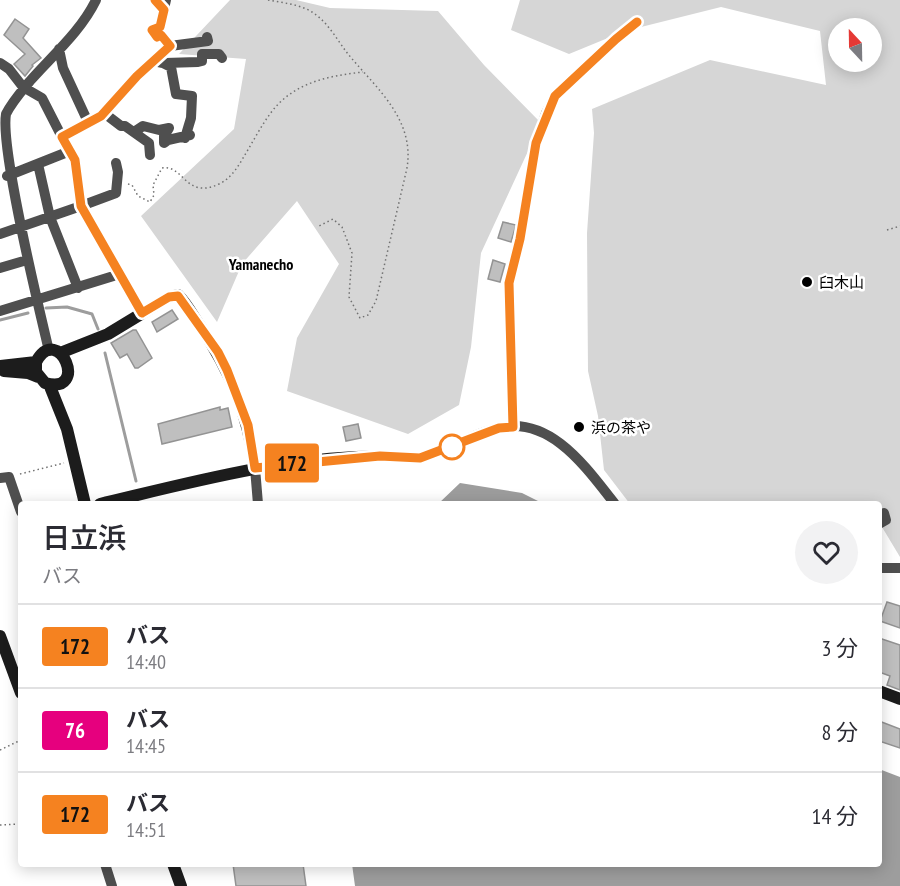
<!DOCTYPE html>
<html lang="ja">
<head>
<meta charset="utf-8">
<style>
	body { margin:0; font-family:"PT Sans Narrow","Noto Sans JP",sans-serif; background:#f2f2f3; color:#2b2b33; height:100vh; display:flex; flex-direction:column; font-size:22px; white-space:nowrap }
	* { box-sizing:border-box; margin:0 }
	p { font-size:20px; color:#7c7c81 }
	.icon { flex:none; width:33px; height:33px; fill:none; stroke:currentColor; stroke-width:2; stroke-linecap:round; stroke-linejoin:round }
	.map { position:relative; flex:1; overflow:hidden }
	.sheet { position:absolute; left:18px; top:501px; width:864px; height:366px; display:flex; flex-direction:column; background:#fff; border-radius:6px; box-shadow:0 3px 15px #0003 }
	.sheet>* { flex:none }
	.badge { padding:0 12px; border-radius:4px; font-size:21px; line-height:39px }
	.needle { width:39px; rotate:338deg }
	.buttons { position:absolute; left:828px; top:18px; display:grid; gap:12px }
	.buttons a { display:grid; place-items:center; width:54px; height:54px; border-radius:50%; background:#fff; box-shadow:0 3px 15px #0003; font-size:30px }
	.map>.badge { position:absolute; translate:-50% -50%; box-shadow:0 0 0 3px #fff }
	.round { display:grid; place-items:center; flex:none; width:63px; height:63px; border-radius:32px; background:#f2f2f3 }
	.headline { display:flex; align-items:center; justify-content:space-between; height:102px; padding:0 24px }
	h1 { font-size:28px; font-weight:600; line-height:45px }
	ul { padding:0; list-style:none }
	li { display:flex; align-items:center; gap:18px; height:84px; padding:0 24px; border-top:2px solid #e1e1e2 }
	li div { flex:1 }
	li b { display:block; font-size:22px }
	li em { font-style:normal }
	li .badge { min-width:66px; font-weight:700; text-align:center }
	.map>svg:first-child { display:block }
</style>
</head>
<body>
<div class="map">
<svg width="900" height="886" viewBox="0 0 900 886">
	<rect width="100%" height="100%" fill="#fff"/>
	<path fill="#d6d6d6" fill-rule="evenodd" d="M230,0H296L330,8L438,11L484,65L541,123L481,253L471,347L459,405L408,434L287,391L297,338L339,264L297,201L242,264L217,322L141,216L234,129L246,59L179,54Z
		M520,0H900V557L879,522V504H630L604,470L598,416L588,371L587,233L594,133L592,109L710,60L826,85L820,31L721,7L625,31L569,54L511,30ZM838,28H872V62H838Z"/>
	<path fill="#9d9d9d" d="M460,483L522,493L544,504H438Z
		M879,769L900,777V886H355L352,864H879Z"/>
	<g fill="none" stroke-linecap="round" stroke-linejoin="round">
		<path stroke="#9d9d9d" stroke-width="3" d="M46,308L67,307L92,314L98,329
			M0,320L28,313
			M105,353L136,481"/>
	</g>
	<path fill="#bfbfbf" stroke="#939393" stroke-width="1.5" d="M15,19L29,29L23,38L41,58L32,65L33,66L25,76L14,64L25,54L4,35Z
		M503,222L516,225L511,242L498,238Z
		M493,260L505,264L500,282L488,279Z
		M172,310L178,319L157,332L152,322Z
		M133,330H136L152,358L138,368H135L127,354L120,358L111,343Z
		M220,407V410L228,408L232,427L162,444L158,424Z
		M358,424L361,438L346,441L343,427Z
		M887,602L900,606V628L880,621Z
		M879,638L900,645V690L887,685L890,676L879,672Z
		M879,721L900,729V748L879,741Z
		M233,864H303L306,886H236Z"/>
	<g fill="none" stroke-linecap="round" stroke-linejoin="round">
		<path stroke="#717171" stroke-width="1.5" stroke-dasharray="1.5 3" stroke-linecap="butt" d="M268,0C283,3 299,4 312,12C328,22 337,40 348,54C376,88 415,119 407,168L376,301L368,315L360,318L349,297L352,253L342,227L333,219L317,227
			M128,184L132,185L138,196L150,202L154,195L153,185L162,168C184,164 185,200 219,184C232,178 239,165 246,153C254,140 261,126 270,114C292,83 327,76 363,72
			M887,230L900,226
			M20,474L64,463
			M0,750L21,740
			M0,825L21,824"/>
		<path stroke="#4f4f4f" stroke-width="10" d="M170,46L208,41L207,37
			M59,49L63,68L88,122
			M153,61L163,63L171,67L176,94L192,96L191,118L185,138
			M0,63L9,69L23,87L42,98L65,143
			M165,63L198,62L202,61V54H219L222,58
			M104,113L121,126H125L149,143L150,155
			M134,132L143,126L159,130L169,128L164,136V143L168,140L190,135
			M62,137L101,116L137,76L170,46L161,35L157,37L152,30L160,27L166,0
			M38,164L50,217L78,288
			M7,176L70,151L74,160L81,206L116,193L118,172L116,163
			M0,234L81,206L142,313
			M0,268L27,260
			M0,311L120,274
			M49,351C39,308 0,149 6,114C12,102 21,92 30,81C53,55 81,31 96,0
			M513,427L509,283L521,239L536,143L546,113L555,96L616,39L637,22
			M420,458C447,451 471,434 498,428C551,415 587,469 615,504
			M255,468L258,504
			M0,478L9,477L21,512
			M879,524L886,520L884,513
			M879,568H900
			M105,864L112,886"/>
		<path stroke="#1c1c1c" stroke-width="12" d="M60,353L108,334L169,297L178,295C187,304 193,316 200,326C230,370 248,414 255,468
			M0,366L36,362C59,321 90,396 45,383L36,372V362
			M4,371L28,373L38,377
			M49,384L67,429L85,504
			M100,504C205,479 311,449 420,458
			M0,636L21,693
			M879,691L900,699
			M173,864L181,886"/>
	</g>
	<g fill="none" stroke-linecap="round" stroke-linejoin="round">
		<defs>
			<path id="line" d="M155,0L164,10L160,27L152,30L157,37L161,35L170,46L137,76L101,116L62,137L75,160L81,206L142,313L169,297L178,296L218,352L227,370L248,425L255,468L380,456L420,458L499,428L513,427L509,283L520,239L536,143L555,96L616,39L637,22"/>
		</defs>
		<use href="#line" stroke="#fff" stroke-width="14"/>
		<use href="#line" stroke="#f58220" stroke-width="9"/>
	</g>
	<g fill="#000" stroke="#fff" stroke-width="2">
		<circle cx="807" cy="282" r="6"/>
		<circle cx="579" cy="427" r="6"/>
	</g>
	<circle fill="#fff" stroke="#f58220" stroke-width="3" cx="452" cy="447" r="12"/>
	<g text-anchor="middle" dominant-baseline="central" stroke-width="5" stroke-linejoin="round" paint-order="stroke">
		<g font-size="15" fill="#000" stroke="#fff" text-anchor="start">
			<text x="819" y="282">臼木山</text>
			<text x="591" y="427">浜の茶や</text>
		</g>
		<g font-size="16" font-weight="bold" fill="#000" stroke="#fff">
			<text x="261" y="264">Yamanecho</text>
		</g>
	</g>
</svg>
<div class="buttons">
<a><svg class="needle" viewBox="-14 -14 28 28"><path d="M0-13l5 13h-10z" fill="#e53935"/><path d="M0 13l5-13h-10z" fill="#7c7c81"/></svg></a>
</div>
<b class="badge" style="left:292px;top:463px;background:#f58220;color:#111">172</b>
<section class="sheet">
<div class="headline"><div><h1>日立浜</h1><p>バス</p></div><a class="round"><svg class="icon" aria-label="heart" viewBox="0 0 24 24"><path d="M12 20l-8-8c-3-5 5-10 8-4 3-6 11-1 8 4z"/></svg></a></div>
<ul>
<li><span class="badge" style="background:#f58220;color:#111">172</span><div><b>バス</b><p>14:40</p></div><em>3 分</em></li>
<li><span class="badge" style="background:#e6007e;color:#fff">76</span><div><b>バス</b><p>14:45</p></div><em>8 分</em></li>
<li><span class="badge" style="background:#f58220;color:#111">172</span><div><b>バス</b><p>14:51</p></div><em>14 分</em></li>
</ul>
</section>
</div>
</body>
</html>
